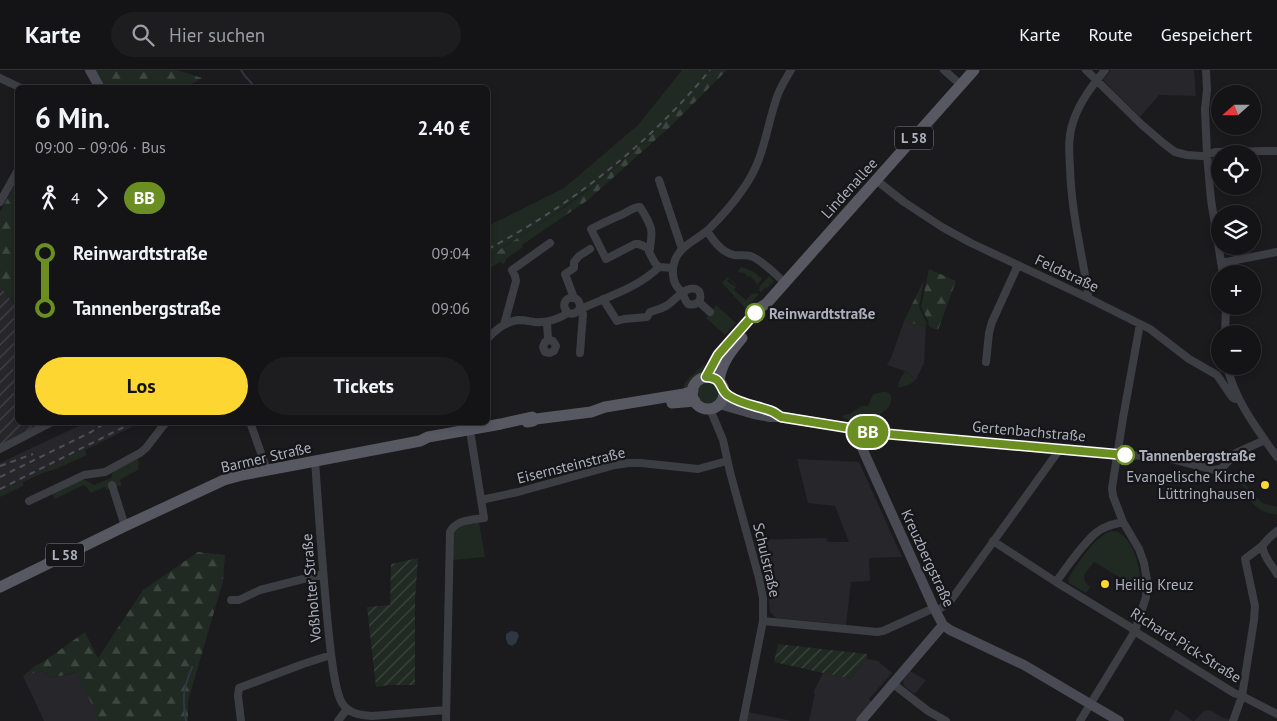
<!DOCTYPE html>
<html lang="de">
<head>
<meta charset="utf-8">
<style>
	body { margin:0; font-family:"PT Sans",sans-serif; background:#1d1d1f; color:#f1f3f6; height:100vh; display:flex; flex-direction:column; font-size:19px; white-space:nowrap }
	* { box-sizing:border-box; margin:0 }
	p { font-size:16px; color:#9d9ea1 }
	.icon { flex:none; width:28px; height:28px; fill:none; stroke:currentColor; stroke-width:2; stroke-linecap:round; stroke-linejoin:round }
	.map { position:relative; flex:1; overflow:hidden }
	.sheet { position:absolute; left:15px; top:15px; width:475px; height:340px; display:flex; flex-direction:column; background:#141416; border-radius:8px; box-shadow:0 2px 8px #0003,0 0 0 1px #333335 }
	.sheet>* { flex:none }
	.badge { padding:0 10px; border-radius:16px; font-size:18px; line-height:32px }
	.needle { width:32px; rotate:249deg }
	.fabs { position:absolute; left:1211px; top:15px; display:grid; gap:10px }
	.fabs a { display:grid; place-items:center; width:50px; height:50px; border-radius:50%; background:#141416; box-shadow:0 2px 8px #0003,0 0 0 1px #333335; font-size:25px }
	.map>.badge { position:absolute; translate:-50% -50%; box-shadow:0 0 0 2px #fff }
	.legs { display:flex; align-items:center; gap:8px; height:55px; padding:0 20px; font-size:16px }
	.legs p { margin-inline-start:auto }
	.overview { display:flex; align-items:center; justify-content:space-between; height:85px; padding:0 20px }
	h1 { font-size:28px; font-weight:800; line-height:38px }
	.button { display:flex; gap:10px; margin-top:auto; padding:10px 20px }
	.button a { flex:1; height:58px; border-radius:30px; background:#fdd632; color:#111; font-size:20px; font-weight:800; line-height:58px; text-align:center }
	.button a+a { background:#1d1d1f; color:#f1f3f6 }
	ul { padding:0 20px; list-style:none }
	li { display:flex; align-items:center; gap:18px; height:55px; font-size:19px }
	li i { display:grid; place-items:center; width:8px; height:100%; margin:0 6px; background:currentColor }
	li i::after { content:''; width:12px; height:12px; margin:-6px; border:4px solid; border-radius:50%; background:#141416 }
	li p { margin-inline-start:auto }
	li:first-child i { background:linear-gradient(#0000 50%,currentColor 0) }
	li:last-child i { background:linear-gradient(currentColor 50%,#0000 0) }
	header { display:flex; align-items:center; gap:30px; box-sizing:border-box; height:70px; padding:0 25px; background:#141416; border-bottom:1px solid #333335 }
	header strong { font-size:24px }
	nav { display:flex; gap:28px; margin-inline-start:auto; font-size:18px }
	.search { width:350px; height:45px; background:#1d1d1f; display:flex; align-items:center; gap:12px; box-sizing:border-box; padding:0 18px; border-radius:28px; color:#9d9ea1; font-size:19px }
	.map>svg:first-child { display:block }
</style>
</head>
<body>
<header>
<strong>Karte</strong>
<div class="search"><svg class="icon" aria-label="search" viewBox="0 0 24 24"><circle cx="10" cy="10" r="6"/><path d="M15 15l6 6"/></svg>Hier suchen</div>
<nav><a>Karte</a><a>Route</a><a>Gespeichert</a></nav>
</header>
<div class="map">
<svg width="1277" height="651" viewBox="0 0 1277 651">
	<defs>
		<pattern id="industrial-furrows" width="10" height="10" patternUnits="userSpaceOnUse" patternTransform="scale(1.25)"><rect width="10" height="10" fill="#27262a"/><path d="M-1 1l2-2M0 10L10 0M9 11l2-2" fill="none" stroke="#444347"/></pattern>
		<pattern id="forest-firs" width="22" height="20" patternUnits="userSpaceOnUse" patternTransform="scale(1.25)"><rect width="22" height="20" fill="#202922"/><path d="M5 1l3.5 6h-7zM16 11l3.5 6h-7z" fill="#3e4640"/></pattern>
		<pattern id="garden-furrows" width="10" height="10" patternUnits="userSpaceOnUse" patternTransform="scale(1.25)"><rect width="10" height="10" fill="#202922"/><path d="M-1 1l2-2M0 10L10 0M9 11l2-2" fill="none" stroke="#3e4640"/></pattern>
	</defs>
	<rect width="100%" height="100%" fill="#1b1a1d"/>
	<path fill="#27262a" d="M1111,0H1194L1196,26L1159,25L1140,47L1103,10Z
		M904,251L926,257L924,293L916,310L905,301L887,295L891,288Z
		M85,353H140L0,422V393Z
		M797,389L859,392L902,487L869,488L870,511L851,512L846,555L778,548L775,547L770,542L768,522L761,489H758L754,470L826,468L828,472H849L835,436L808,433Z
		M867,589L878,591L892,603L869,629L872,632L856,651H809L815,623H813L823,603L850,609Z
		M42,601L51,608L77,602L100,651H44L23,606Z
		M910,601L926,610L915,624L905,617L903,613L904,609Z
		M1176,639L1193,651H1169Z
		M1210,640L1223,648L1229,649V651H1194L1204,641Z
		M748,642L792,651H746Z"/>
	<path fill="url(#industrial-furrows)" d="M0,216L17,238V296L13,299L17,307L18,352L46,353L0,376Z"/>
	<path fill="#202922" d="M682,0H724L598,112L550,147L488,187V156L564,118L638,55Z
		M741,197C750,199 756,203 762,209L757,215L756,214L757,213L750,206L747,209L748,207L744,203L738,202V201Z
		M769,206L774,211L767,218L766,217L761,222L758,220L760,218L759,217Z
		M727,207L736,214L735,215L729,209L727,211L736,217L734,220L746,230L753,223L755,224L756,223L759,224L750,234L751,236L747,240L722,213Z
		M716,235L736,253L725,265L706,248Z
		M703,295L710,297L704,304L695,309L688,318L683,321L685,312Z
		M905,301L916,310L909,315L898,318L899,311Z
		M697 323a11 11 0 1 1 22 0a11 11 0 1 1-22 0Z
		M883,322H887L891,325C894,340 878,345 867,352L866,354L842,348L843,345L850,344L861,336H868L873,324Z
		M84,379L87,385L56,399L43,403L23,412V416L0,427V422Z
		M138,389L139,395L138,400L120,410L122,415L106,420L105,417L91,423L84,415L55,429L52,424L82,409L87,411L94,415L111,408L113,402L115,399Z
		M1243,412L1262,433L1277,437V445C1264,442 1259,441 1250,430L1252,427L1241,414Z
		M479,452L485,487L453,490C453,461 448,458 479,452Z
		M1111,461C1133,460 1142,503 1141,520L1094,492L1084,505L1085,512L1090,517L1086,523L1069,513L1068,509C1078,493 1093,468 1111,461Z"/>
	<path fill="url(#forest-firs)" d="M95,0H177L202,8L187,17H109L107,15H104Z
		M714,0H727L671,56L588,130L522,175L523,177L507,188L504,194L500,192L488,199V187C525,163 564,140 598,112C639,77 679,41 714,0Z
		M17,111V238L0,216V142Z
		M929,199L956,211L938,260L929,257L928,251L921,237Z
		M924,210L919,237L926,252V257L904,251Z
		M198,482L225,485L223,511L188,631V651H100L76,602L51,608L42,601L23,606L36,595L43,592L85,562L98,588L143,520Z"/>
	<path fill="url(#garden-furrows)" d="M418,488L415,530V615H389L376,617L367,537L390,535L391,494Z
		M778,574L867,584V589L850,609L774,592Z"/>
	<path fill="#2f3743" d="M511,561L517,562L519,566L516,573L512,576L508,574L506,569V564Z"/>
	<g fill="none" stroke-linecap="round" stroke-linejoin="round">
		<path stroke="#2f3743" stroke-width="2" d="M241,0L245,6L256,18
			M186,651C182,627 183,620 192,597"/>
		<path stroke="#3d3d44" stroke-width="8" d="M944,0L961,15
			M1086,0L1141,54L1163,73L1175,82L1187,85L1202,86L1215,82L1266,81H1277
			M1206,0L1207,20L1205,39L1207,85L1211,130L1223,204
			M0,8L21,18
			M659,110L682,179
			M876,110L904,132L942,157L971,173L1088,228L1150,259L1189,289L1217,305L1232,327L1235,329L1238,328
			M0,132L18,100
			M707,161C713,170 722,183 734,185C741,186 747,184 753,187C765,193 775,204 785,213
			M650,179L639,174H635L606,189L591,159C601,154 611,149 621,145C628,142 633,137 640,137C652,156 654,160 649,182L655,193L659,197
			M1221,193L1277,182
			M574,228L565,204L574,198V192L579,186L590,179
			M1088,228V222C1081,180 1071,139 1070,97C1069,81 1068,67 1073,52C1080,31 1092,16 1105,0
			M603,229L617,251L624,249L647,247L650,242C655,240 661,239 666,236C676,230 688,212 699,221C703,230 698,236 688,234C685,231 685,229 683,224C682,221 678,219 676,215C672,208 672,198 675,190C680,176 698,169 708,160C721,147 733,134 743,119C764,90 765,63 776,30C779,19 785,10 791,0
			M699,232L710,242
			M580,238L585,237C610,226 639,217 659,197L673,198
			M580,239L583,244L580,283
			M568,243C555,229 580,219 580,238
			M547,252L548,270L545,272L543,277L545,282L550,283L554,281L556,276L553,271L548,270
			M504,255L516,211L515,206L512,200L550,173
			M1225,264L1226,236
			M488,268C496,259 506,252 518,250C524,250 528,251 534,252C547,253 557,250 568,243C573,245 577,243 580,238
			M986,292L989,263L992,252L1018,195
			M1227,296C1235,331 1257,359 1277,387
			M710,339L723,370L730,402L759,508L763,528V551L743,651
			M250,352L267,400
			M854,361L1127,385L1164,387L1215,400L1222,398L1236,383L1265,370
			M0,379L52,352
			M315,390C319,449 323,507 329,566C331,583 334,619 342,633C349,644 360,645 372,646L446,640
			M112,415L125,456
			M481,430L518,422L615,395L629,393H641L698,399L727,391
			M29,431L84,405L105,402L140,383L146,378L163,356L167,352
			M993,471L1056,512L1130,557L1139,564L1234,623L1242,626L1277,644
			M1262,476C1265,490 1271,493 1277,504
			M1056,512C1067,497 1083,473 1097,462C1104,456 1114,454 1123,452
			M231,530H239L260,520L323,504
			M936,541L947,534L954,526L1060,379
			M763,551L877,562L883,561L934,538
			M892,613L928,641L946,651
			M241,651L238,626L239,618L303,594L331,585
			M338,651L347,639
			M446,651L450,462C456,450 471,450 484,448L471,367
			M1080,651L1135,561L1146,527L1147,510L1144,493L1139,479L1123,452L1113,426L1112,418L1123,348L1140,254
			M1233,651L1242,626L1254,550L1255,536L1245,489L1262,476L1269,468L1277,461"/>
		<path stroke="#494a53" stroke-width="10" d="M90,0L100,18
			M724,322L734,329L774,342
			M719,334L754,344L770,347H784L849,358C858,361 859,370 862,378L934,538L943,555L950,560L1024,595L1119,651
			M861,651L943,555"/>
		<path stroke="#575862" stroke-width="11" d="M706,307L718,285L723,279L759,238L766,234L974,0
			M692 323a16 16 0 1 1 32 0a16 16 0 1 1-32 0Z
			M719,311C721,294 731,281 742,268
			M672,333L695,331
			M527,352L533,351L536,349L591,342L605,337L684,324L693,321
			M0,517L125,456L224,410L242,405L305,393L420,371L428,367L501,354L532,347"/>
		<path stroke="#4e4f58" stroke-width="2" stroke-dasharray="6 5" stroke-linecap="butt" d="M488,179C573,134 649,74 710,0
			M0,396L33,384
			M0,407L91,362L107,352
			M0,419L134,352"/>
	</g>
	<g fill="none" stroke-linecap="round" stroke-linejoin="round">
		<defs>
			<path id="line-1" d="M755,243L718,285L706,307C725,308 718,320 729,326C741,334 757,336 771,341C774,342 778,345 781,347L849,358L854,361L1125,385"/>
		</defs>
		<use href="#line-1" stroke="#fff" stroke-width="11"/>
		<use href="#line-1" stroke="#6b8e23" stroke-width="8"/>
	</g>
	<g fill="#fff" stroke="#6b8e23" stroke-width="2.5">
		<circle cx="755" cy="243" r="9"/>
		<circle cx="1125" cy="385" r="9"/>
	</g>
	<g fill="#fdd632" stroke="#161518" stroke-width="2">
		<circle cx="1265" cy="415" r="5"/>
		<circle cx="1105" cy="514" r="5"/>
	</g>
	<g text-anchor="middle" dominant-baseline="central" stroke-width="4.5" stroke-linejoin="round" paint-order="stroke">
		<g fill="#161518" stroke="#7f818c" stroke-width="1">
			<rect x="895" y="56.5" width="38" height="23" rx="4"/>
			<rect x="46" y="473.5" width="38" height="23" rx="4"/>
		</g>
		<g font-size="14" font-weight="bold" fill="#acafbd">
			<text x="914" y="68">L 58</text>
			<text x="65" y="485">L 58</text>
		</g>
		<g font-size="15" fill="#acafbd" stroke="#161518">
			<text transform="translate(849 118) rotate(-48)">Lindenallee</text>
			<text transform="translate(1067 203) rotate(25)">Feldstraße</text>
			<text transform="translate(1029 361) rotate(5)">Gertenbachstraße</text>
			<text transform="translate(266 387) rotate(-13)">Barmer Straße</text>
			<text transform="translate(571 395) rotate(-14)">Eisernsteinstraße</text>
			<text transform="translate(928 488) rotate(65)">Kreuzbergstraße</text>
			<text transform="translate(767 490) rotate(77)">Schulstraße</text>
			<text transform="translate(311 518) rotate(-95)">Voßholter Straße</text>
			<text transform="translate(1186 575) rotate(32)">Richard-Pick-Straße</text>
		</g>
		<g font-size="15" font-weight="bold" fill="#acafbd" stroke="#161518" text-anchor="start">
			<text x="769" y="243">Reinwardtstraße</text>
			<text x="1139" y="385">Tannenbergstraße</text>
		</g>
		<g font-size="15" fill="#acafbd" stroke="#161518" text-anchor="end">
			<text x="1255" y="406">Evangelische Kirche<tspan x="1255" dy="17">Lüttringhausen</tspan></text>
			<text x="1115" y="514" text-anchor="start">Heilig Kreuz</text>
		</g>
	</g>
</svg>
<div class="fabs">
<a><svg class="needle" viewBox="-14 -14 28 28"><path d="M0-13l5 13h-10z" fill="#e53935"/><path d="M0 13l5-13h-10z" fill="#9d9ea1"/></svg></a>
<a><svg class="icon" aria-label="locate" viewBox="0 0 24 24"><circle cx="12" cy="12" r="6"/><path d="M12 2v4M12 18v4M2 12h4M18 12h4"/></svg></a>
<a><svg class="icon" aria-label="layers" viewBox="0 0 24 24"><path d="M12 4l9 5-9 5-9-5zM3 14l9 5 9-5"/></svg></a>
<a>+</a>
<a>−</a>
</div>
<b class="badge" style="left:868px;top:362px;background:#6b8e23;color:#fff">BB</b>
<section class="sheet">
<div class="overview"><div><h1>6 Min.</h1><p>09:00 – 09:06 · Bus</p></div><b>2.40 €</b></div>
<div class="legs"><svg class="icon" aria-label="walk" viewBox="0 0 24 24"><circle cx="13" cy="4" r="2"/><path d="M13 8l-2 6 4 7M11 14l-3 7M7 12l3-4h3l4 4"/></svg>4<svg class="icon" aria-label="forward" viewBox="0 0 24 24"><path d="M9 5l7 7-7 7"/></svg><b class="badge" style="background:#6b8e23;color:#fff">BB</b></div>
<ul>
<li><i style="color:#6b8e23"></i><b>Reinwardtstraße</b><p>09:04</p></li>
<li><i style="color:#6b8e23"></i><b>Tannenbergstraße</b><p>09:06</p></li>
</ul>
<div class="button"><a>Los</a><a>Tickets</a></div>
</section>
</div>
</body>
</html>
